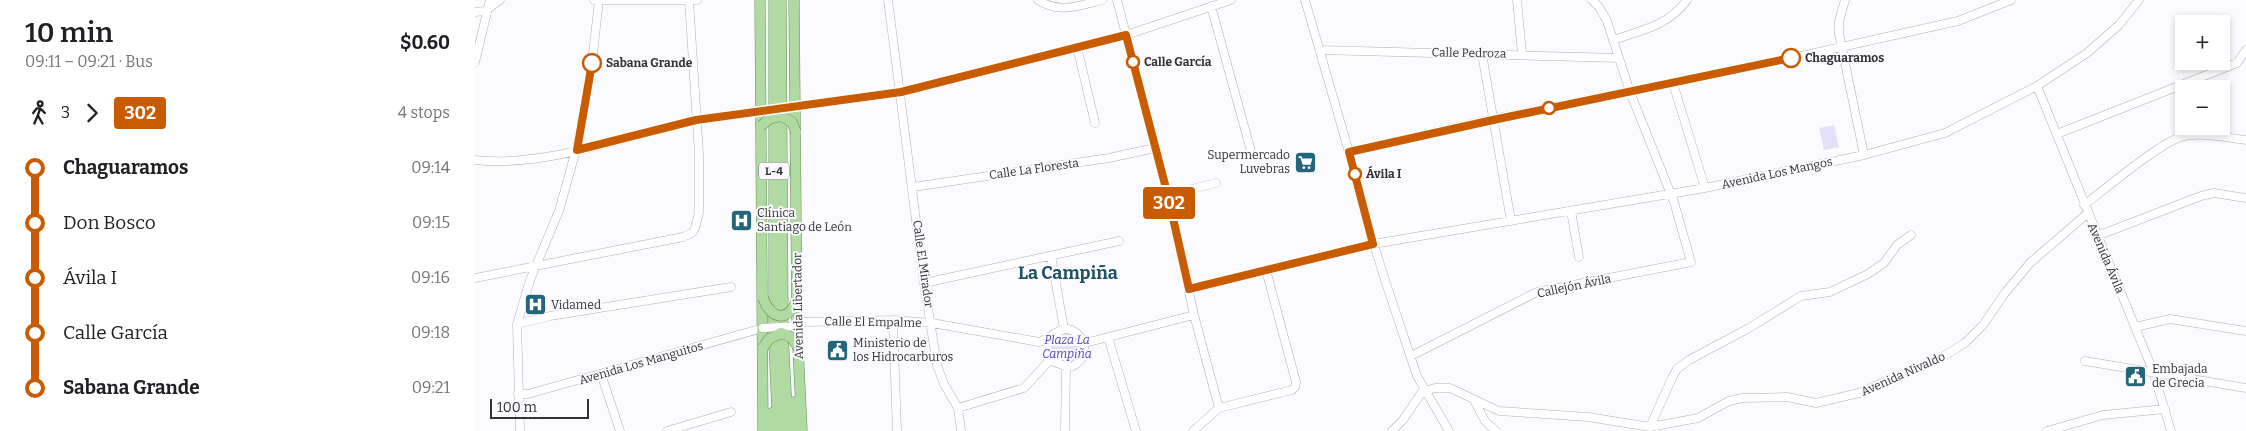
<!DOCTYPE html>
<html lang="en">
<head>
<meta charset="utf-8">
<style>
	body { margin:0; font-family:Bitter,serif; background:#f2f2f2; color:#202124; height:100vh; display:flex; flex-direction:column; font-size:19px; white-space:nowrap }
	* { box-sizing:border-box; margin:0 }
	p { font-size:16px; color:#757577 }
	.icon { flex:none; width:28px; height:28px; fill:none; stroke:currentColor; stroke-width:2; stroke-linecap:round; stroke-linejoin:round }
	.map { position:relative; flex:1; overflow:hidden }
	.drawer { display:flex; flex-direction:column; background:#fff; width:475px }
	.drawer>* { flex:none }
	.badge { padding:0 10px; border-radius:4px; font-size:18px; line-height:32px }
	.fabs { position:absolute; left:1700px; top:15px; display:grid; gap:10px }
	.fabs a { display:grid; place-items:center; width:55px; height:55px; border-radius:0px; background:#fff; box-shadow:0 2px 8px #0003; font-size:25px }
	.scale { position:absolute; left:15px; bottom:12px; width:99px; box-sizing:border-box; padding-left:5px; border:2px solid #323234; border-top:0; font-size:14px; line-height:18px; white-space:nowrap; color:#323234; -webkit-text-stroke:4px #fafaff; paint-order:stroke }
	.map>.badge { position:absolute; translate:-50% -50%; box-shadow:0 0 0 2px #fff }
	.legs { display:flex; align-items:center; gap:8px; height:55px; padding:0 25px; font-size:16px }
	.legs p { margin-inline-start:auto }
	.headline { display:flex; align-items:center; justify-content:space-between; height:85px; padding:0 25px }
	h1 { font-size:28px; font-weight:600; line-height:38px }
	ul { padding:0 25px; list-style:none }
	li { display:flex; align-items:center; gap:18px; height:55px; font-size:19px }
	li i { display:grid; place-items:center; width:8px; height:100%; margin:0 6px; background:currentColor }
	li i::after { content:''; width:12px; height:12px; margin:-6px; border:4px solid; border-radius:50%; background:#fff }
	li p { margin-inline-start:auto }
	li:first-child i { background:linear-gradient(#0000 50%,currentColor 0) }
	li:last-child i { background:linear-gradient(currentColor 50%,#0000 0) }
	main { display:flex; flex:1; min-height:0 }
	.map>svg:first-child { display:block }
</style>
</head>
<body>
<main>
<section class="drawer">
<div class="headline"><div><h1>10 min</h1><p>09:11 – 09:21 · Bus</p></div><b>$0.60</b></div>
<div class="legs"><svg class="icon" aria-label="walk" viewBox="0 0 24 24"><circle cx="13" cy="4" r="2"/><path d="M13 8l-2 6 4 7M11 14l-3 7M7 12l3-4h3l4 4"/></svg>3<svg class="icon" aria-label="forward" viewBox="0 0 24 24"><path d="M9 5l7 7-7 7"/></svg><b class="badge" style="background:#c95b00;color:#fff">302</b><p>4 stops</p></div>
<ul>
<li><i style="color:#c95b00"></i><b>Chaguaramos</b><p>09:14</p></li>
<li><i style="color:#c95b00"></i><span>Don Bosco</span><p>09:15</p></li>
<li><i style="color:#c95b00"></i><span>Ávila I</span><p>09:16</p></li>
<li><i style="color:#c95b00"></i><span>Calle García</span><p>09:18</p></li>
<li><i style="color:#c95b00"></i><b>Sabana Grande</b><p>09:21</p></li>
</ul>
</section>
<div class="map">
<svg width="1771" height="431" viewBox="0 0 1771 431">
	<rect width="100%" height="100%" fill="#fafaff"/>
	<path fill="#e3e1fa" d="M1359,125L1364,147L1349,150L1344,128Z
		M586,333C610,331 613,355 592,365L584,358L577,356C573,344 577,340 586,333Z"/>
	<g fill="none" stroke-linecap="round" stroke-linejoin="round">
		<defs>
			<path id="minor" d="M119,0H222
				M413,0L449,283L462,365L469,384L483,408L486,431
				M563,0C584,14 603,6 627,0
				M642,0L693,195L719,315L744,408
				M830,0L874,152L894,229L911,283L942,376L974,431
				M1042,0L1047,54
				M1370,0L1364,21V34L1389,155
				M736,6L776,151
				M0,12L10,11L25,0
				M1138,40C1167,30 1193,26 1212,0
				M602,47L620,123
				M845,50L1144,58
				M1007,54L1036,221
				M0,62L15,0
				M1198,83L1230,188
				M1562,86L1660,327L1678,371L1696,431
				M320,106L426,92L651,35L756,0
				M1582,134L1762,63L1771,50
				M874,152L1018,119L1303,61L1483,21L1536,0
				M0,160C69,168 150,136 218,121C241,116 264,115 287,111
				M438,187L634,158L680,148
				M693,195L741,183
				M1609,205C1629,190 1688,140 1709,136C1728,132 1752,138 1771,140
				M1096,211L1104,257
				M1622,236L1726,196L1739,193L1771,198
				M576,256L589,329
				M0,278L208,237L217,233L220,228L224,213V154L214,0
				M449,283L644,241
				M714,289L898,244L1230,188L1389,155L1470,133L1562,86L1612,53L1644,25L1664,0
				M418,320L422,431
				M42,324L75,316L256,287
				M322,326L330,322L418,320L457,323L564,342C583,335 592,316 610,343L719,315
				M1660,327L1695,319L1771,331
				M633,337L661,431
				M936,356L1062,292L1216,262L1199,202L1155,92L1132,21L1124,7L1117,0
				M1610,361L1771,388
				M126,374L145,431
				M43,394H53L288,328
				M1000,402L1010,421L1021,431
				M483,408L549,388L574,361C590,362 593,376 608,357L610,343
				M1175,427L1197,378L1202,369L1214,360L1274,328L1326,296L1355,292L1393,274L1409,263L1422,245L1436,235
				M45,431L42,324L55,280L84,211L101,150L117,63L124,0
				M192,431L256,412
				M590,431L591,368
				M718,431L744,408L817,390L820,387L821,382L791,270
				M917,431L928,420L947,392L960,388H975L1024,411L1113,417L1175,427L1223,418L1254,401L1267,398L1312,397L1341,403L1384,393L1466,358L1490,343L1508,325L1530,293L1555,263L1613,213
				M1572,431L1628,415L1690,409"/>
			<path id="major" d="M285,0L288,431
				M299,0V343L303,431
				M306,0L308,334L313,431
				M319,0L322,326L327,431
				M318,402L320,431
				M296,431V413"/>
		</defs>
		<use href="#minor" stroke="#b0b0b4" stroke-width="9"/>
		<use href="#major" stroke="#618f52" stroke-width="11"/>
		<use href="#minor" stroke="#fff" stroke-width="8"/>
		<use href="#major" stroke="#b0daa1" stroke-width="10"/>
		<defs>
			<path id="minor-bridge" d="M287,111L320,106
				M288,328L322,326"/>
			<path id="major-bridge" d="M286,126L294,119L306,116L317,122L321,132
				M288,298C296,320 314,323 322,299
				M288,348L294,339L306,333L316,337L323,347"/>
		</defs>
		<use href="#minor-bridge" stroke="#b0b0b4" stroke-width="9" stroke-linecap="butt"/>
		<use href="#major-bridge" stroke="#618f52" stroke-width="11" stroke-linecap="butt"/>
		<use href="#minor-bridge" stroke="#fff" stroke-width="8"/>
		<use href="#major-bridge" stroke="#b0daa1" stroke-width="10"/>
	</g>
	<g fill="none" stroke-linecap="round" stroke-linejoin="round">
		<defs>
			<path id="line-1" d="M117,63L102,150L221,120L426,92L651,35L693,196L714,289L898,244L874,152L1018,120L1316,58"/>
		</defs>
		<use href="#line-1" stroke="#fff" stroke-width="11"/>
		<use href="#line-1" stroke="#c95b00" stroke-width="8"/>
	</g>
	<defs>
		<symbol id="supermarket-square" viewBox="-11 -11 22 22"><rect x="-9" y="-9" width="18" height="18" rx="4" fill="#246679" stroke="#fafaff"/><path d="M-6-5.5h2.5l.6 2H6L4.5 2H-2.5L-4.4-4H-6ZM-1.5 3.2a1.3 1.3 0 1 0 .1 0ZM3 3.2a1.3 1.3 0 1 0 .1 0Z" fill="#fff"/></symbol>
		<symbol id="hospital-square" viewBox="-11 -11 22 22"><rect x="-9" y="-9" width="18" height="18" rx="4" fill="#246679" stroke="#fafaff"/><path d="M-5-5h3v3.5h4V-5h3V5h-3V1.5h-4V5h-3Z" fill="#fff"/></symbol>
		<symbol id="civic-square" viewBox="-11 -11 22 22"><rect x="-9" y="-9" width="18" height="18" rx="4" fill="#246679" stroke="#fafaff"/><path d="M-.6-6.5H3V-4.5H.6V-3L4-1V1h2V6H-6V1h2V-1L-.6-3ZM-1.2 2.5V6h2.4V2.5Z" fill="#fff"/></symbol>
	</defs>
	<g fill-rule="evenodd">
		<use href="#supermarket-square" x="818" y="150" width="25" height="25"/>
		<use href="#hospital-square" x="254" y="208" width="25" height="25"/>
		<use href="#hospital-square" x="48" y="292" width="25" height="25"/>
		<use href="#civic-square" x="350" y="338" width="25" height="25"/>
		<use href="#civic-square" x="1648" y="364" width="25" height="25"/>
	</g>
	<g fill="#fff" stroke="#c95b00" stroke-width="2.5">
		<circle cx="1316" cy="58" r="9"/>
		<circle cx="658" cy="62" r="6"/>
		<circle cx="117" cy="63" r="9"/>
		<circle cx="1074" cy="108" r="6"/>
		<circle cx="880" cy="174" r="6"/>
	</g>
	<g text-anchor="middle" dominant-baseline="central" stroke-width="4" stroke-linejoin="round" paint-order="stroke">
		<rect fill="#fafaff" stroke="#6e6e71" stroke-width="1" x="284" y="162.5" width="30" height="17" rx="4"/>
		<g font-size="11" font-weight="bold" fill="#323234">
			<text x="299" y="171">L-4</text>
		</g>
		<g font-size="12" fill="#323234" stroke="#fafaff">
			<text transform="translate(994 53) rotate(1)">Calle Pedroza</text>
			<text transform="translate(559 169) rotate(-8)">Calle La Floresta</text>
			<text transform="translate(1302 173) rotate(-12)">Avenida Los Mangos</text>
			<text transform="translate(1631 258) rotate(67)">Avenida Ávila</text>
			<text transform="translate(448 264) rotate(82)">Calle El Mirador</text>
			<text transform="translate(1099 286) rotate(-12)">Callejón Ávila</text>
			<text transform="translate(323 306) rotate(-91)">Avenida Libertador</text>
			<text transform="translate(398 322) rotate(1)">Calle El Empalme</text>
			<text transform="translate(166 363) rotate(-16)">Avenida Los Manguitos</text>
			<text transform="translate(1428 374) rotate(-24)">Avenida Nivaldo</text>
		</g>
		<g font-size="12" font-weight="bold" fill="#323234" stroke="#fafaff" text-anchor="start">
			<text x="1330" y="58">Chaguaramos</text>
			<text x="669" y="62">Calle García</text>
			<text x="131" y="63">Sabana Grande</text>
			<text x="891" y="174">Ávila I</text>
		</g>
		<g font-size="12" fill="#323234" stroke="#fafaff" text-anchor="start">
			<text x="815" y="155" text-anchor="end">Supermercado<tspan x="815" dy="14">Luvebras</tspan></text>
			<text x="282" y="213">Clínica<tspan x="282" dy="14">Santiago de León</tspan></text>
			<text x="76" y="305">Vidamed</text>
			<text x="378" y="343">Ministerio de<tspan x="378" dy="14">los Hidrocarburos</tspan></text>
			<text x="1677" y="369">Embajada<tspan x="1677" dy="14">de Grecia</tspan></text>
		</g>
		<g font-size="12" font-style="italic" fill="#5842a8" stroke="#fafaff">
			<text x="592" y="340">Plaza La<tspan x="592" dy="14">Campiña</tspan></text>
		</g>
		<g font-size="18" font-weight="bold" fill="#1e5362" stroke="#fafaff">
			<text x="593" y="273">La Campiña</text>
		</g>
	</g>
</svg>
<div class="fabs">
<a>+</a>
<a>−</a>
</div>
<div class="scale">100 m</div>
<b class="badge" style="left:694px;top:203px;background:#c95b00;color:#fff">302</b>
</div>
</main>
</body>
</html>
